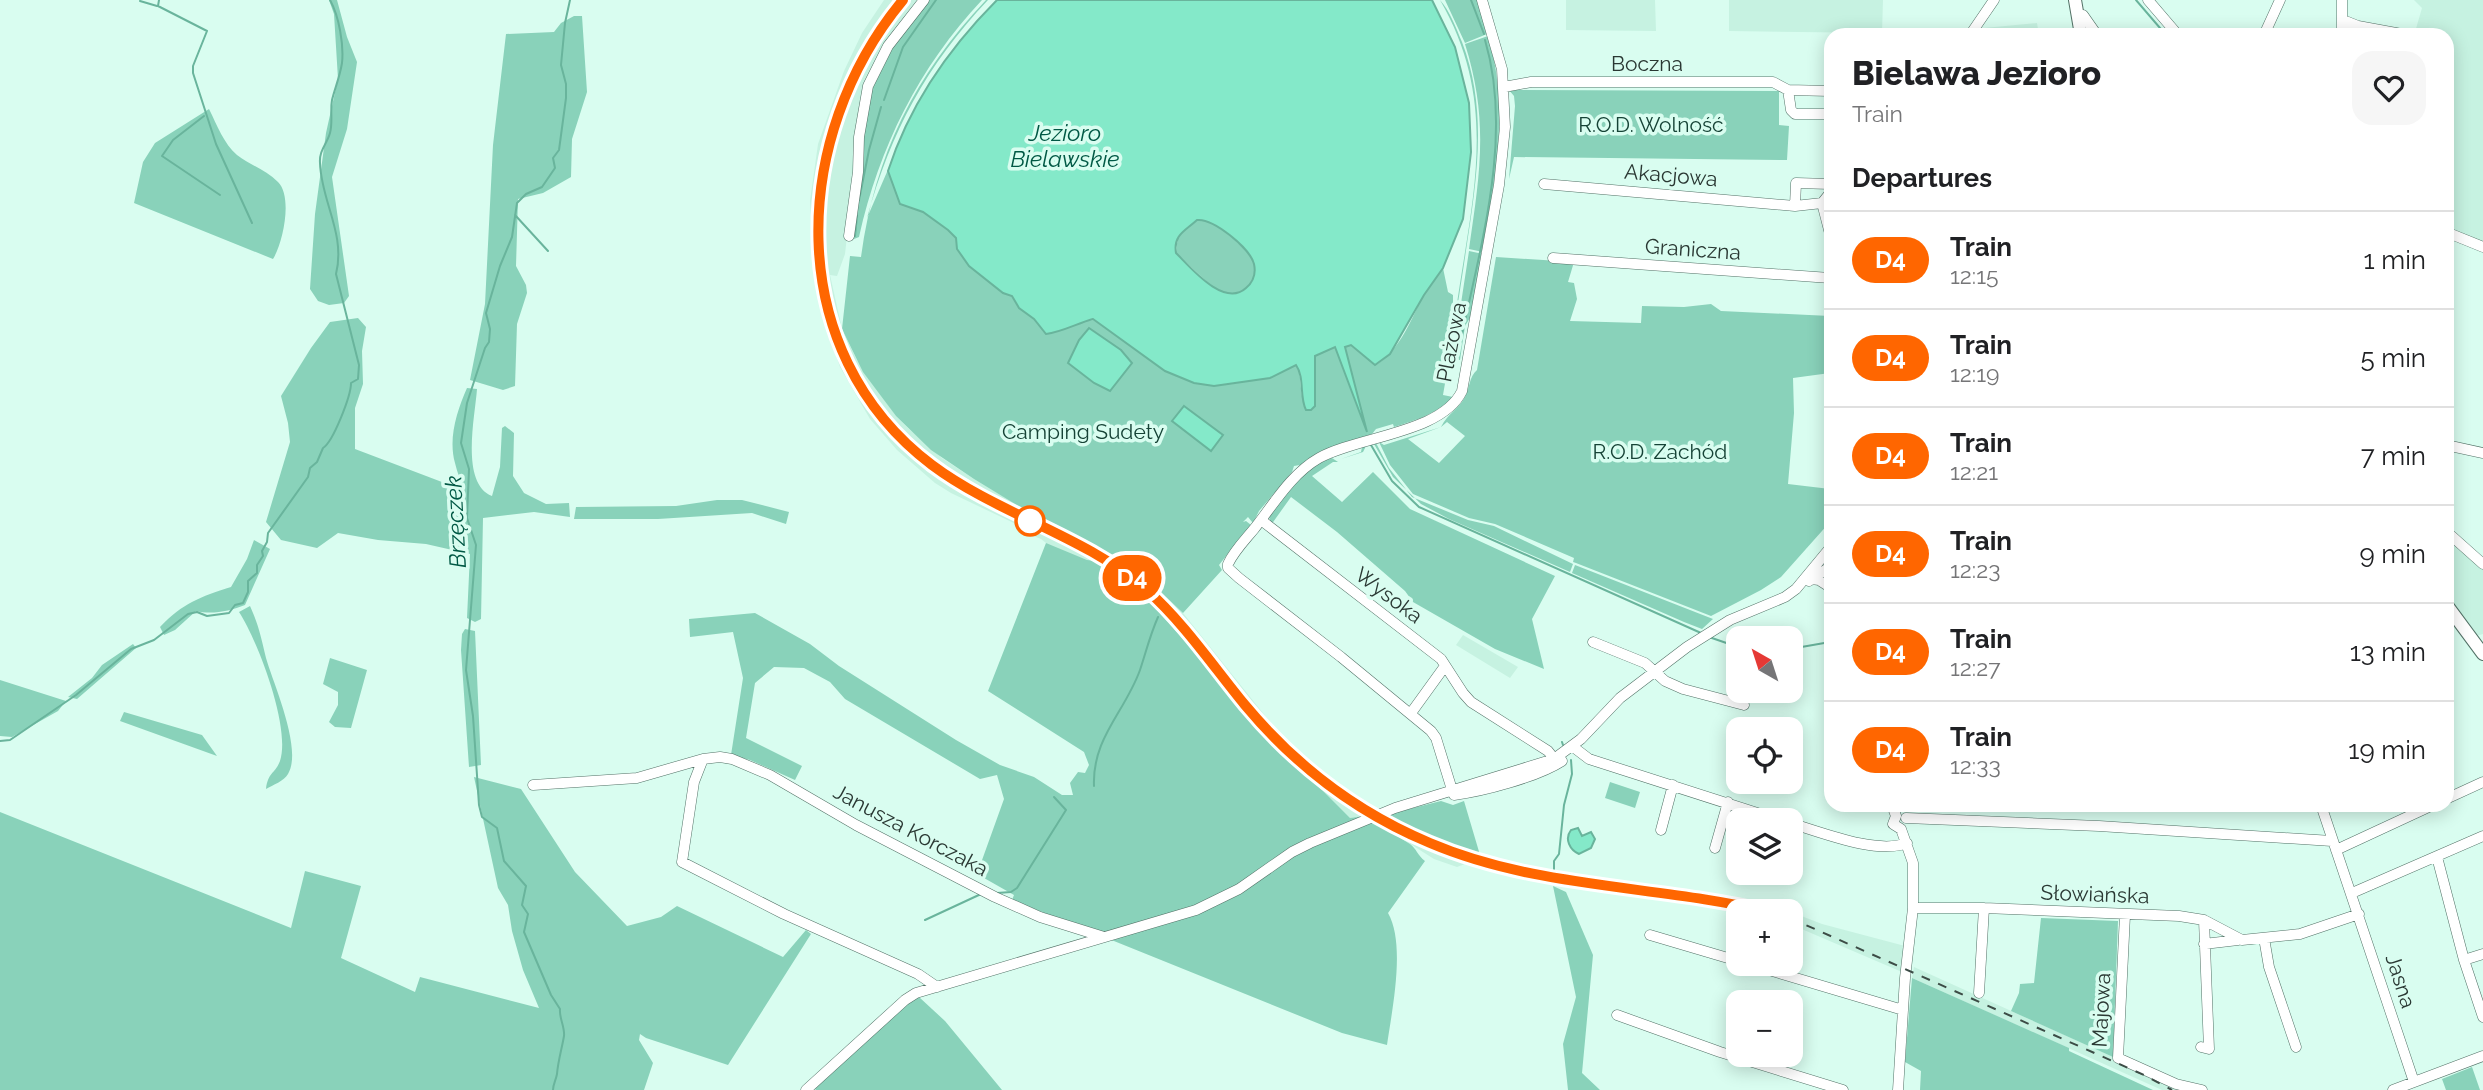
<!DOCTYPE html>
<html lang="en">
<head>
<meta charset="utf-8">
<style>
	body { margin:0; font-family:Raleway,sans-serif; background:#f6f6f6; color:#202124; height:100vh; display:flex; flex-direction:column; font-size:26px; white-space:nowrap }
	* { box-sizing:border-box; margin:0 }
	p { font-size:23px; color:#757577 }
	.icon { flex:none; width:38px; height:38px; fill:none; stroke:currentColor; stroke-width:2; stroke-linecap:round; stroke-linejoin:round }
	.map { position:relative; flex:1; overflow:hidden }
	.side { position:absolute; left:1824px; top:28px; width:630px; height:784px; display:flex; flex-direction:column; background:#fff; border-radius:21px; box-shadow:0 4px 18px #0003 }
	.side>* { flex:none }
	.badge { padding:0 14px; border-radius:23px; font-size:24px; line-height:46px }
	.needle { width:46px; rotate:321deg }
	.buttons { position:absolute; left:1726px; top:626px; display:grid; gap:14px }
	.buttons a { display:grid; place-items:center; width:77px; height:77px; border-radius:14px; background:#fff; box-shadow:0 4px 18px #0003; font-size:35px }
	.map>.badge { position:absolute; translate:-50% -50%; box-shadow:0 0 0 4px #fff }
	h2 { padding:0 28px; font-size:26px; line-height:63px }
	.round { display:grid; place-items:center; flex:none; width:74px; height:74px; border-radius:21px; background:#f6f6f6 }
	.summary { display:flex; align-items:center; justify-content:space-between; height:119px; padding:0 28px }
	h1 { font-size:33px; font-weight:800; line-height:52px }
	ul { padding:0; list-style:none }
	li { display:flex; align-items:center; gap:21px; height:98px; padding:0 28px; border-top:2px solid #e0e0e0 }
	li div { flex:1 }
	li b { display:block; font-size:26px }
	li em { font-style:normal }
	li .badge { min-width:77px; font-weight:700; text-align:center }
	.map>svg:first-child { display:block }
</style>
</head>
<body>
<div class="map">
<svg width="2483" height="1090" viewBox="0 0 2483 1090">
	<rect width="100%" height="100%" fill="#d9fdf0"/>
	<path fill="#c6f2e1" d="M884,0H921L881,51L864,86L845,254L837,276L830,275L842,329L857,360L896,416L909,429L942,458L974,479L1045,521L1113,555L1151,582L1183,613L1274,727L1297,751L1320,771L1376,811L1422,835L1480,855L1571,876L1747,900L1786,910L1822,924L1905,946L1902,972L1790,924V912H1745L1545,882L1465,864L1457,867L1434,859L1366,816L1350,818L1304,774L1221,687L1151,603L1122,578L1097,561L1087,560L1051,547L1041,539L1021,531L1022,527L951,493L935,483L897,450L870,419L840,367L826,326L816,284L810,201L818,144L844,71L862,33Z
		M1566,0H1655L1656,31L1566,30Z
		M1729,0H1883L1882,33L1729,31Z
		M2414,0H2483V247L2447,232L2446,35H2406L2408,28L2415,32L2422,8Z
		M2037,23L2039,35H1977L1984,28Z
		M2452,539L2483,568V634L2476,636L2474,630L2447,595L2446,580L2449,578L2447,575V546Z
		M1463,635L1518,667L1510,678L1456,645Z
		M1914,967L2113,1057L2180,1090H2162L1912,978Z"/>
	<path fill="#89d2ba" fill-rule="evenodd" d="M329,0H337L347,37L357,62L347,129L332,177L349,296L344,303L329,305L318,301L310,289L315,214L326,133L338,79L334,14Z
		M926,0H982C919,67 879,147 859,237L854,239L852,237L860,157L870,90L877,69Z
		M986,0H988C926,66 891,131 867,218L890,165L895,188L955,234L961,253L967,262L1004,293L1011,292L1084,321L1094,320L1146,357L1206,281L1176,253L1178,235L1197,220C1206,220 1217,223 1223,229C1228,232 1253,257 1254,261C1256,266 1255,277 1255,283L1236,298L1219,292L1210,284L1291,366H1298C1302,380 1299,400 1308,411L1315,406V362L1309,336L1345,346L1351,344L1376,365C1400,350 1412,318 1424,294V290L1443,268L1448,292L1453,295V303H1457C1473,194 1499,102 1440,0C1450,11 1456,28 1462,42C1490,115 1475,189 1464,264C1457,308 1451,352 1443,395L1453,397C1437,414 1416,420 1394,427L1393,424L1376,429L1372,434L1334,446L1300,465L1294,466L1292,472L1259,511L1253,523L1248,517L1243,522L1246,521L1251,525L1219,565L1222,570L1183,613L1150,582L1125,563L1033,515L974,479L931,450L896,416L863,372L842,329L850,256L861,257C875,155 914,76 986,0Z
		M1445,0H1477L1487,34L1465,43Z
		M574,16H582L587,92L572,139L571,177L543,193L518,199L516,266L526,285L527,293L517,324L515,386L503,390L470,380L485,304L493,145L506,34L554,32L561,23Z
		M1488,36C1510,109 1495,178 1483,252L1469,249C1480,173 1489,120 1465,44Z
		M1519,87L1520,90L1779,91V125L1789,126L1787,160L1514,157L1509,179L1515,106L1514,96L1509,90Z
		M209,109C217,125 224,144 237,155C250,165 266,170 278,182C293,197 283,243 273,259L134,203L143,162L155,143Z
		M1469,251L1483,254L1473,313L1465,326L1460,360L1454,359L1453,356Z
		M1496,257L1574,262L1568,282L1574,283L1577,299L1570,321L1641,323L1642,306L1684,307L1711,304L1721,311L1830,316V373L1793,378L1794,413L1788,484L1830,489V522L1781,577L1761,590L1711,616L1576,563L1573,562L1574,558L1495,524L1469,518L1413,494L1390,465L1379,442L1384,445L1441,427C1448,413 1458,410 1465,397C1470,387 1469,377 1477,370ZM1447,422L1465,436L1439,463L1408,439L1441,427Z
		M358,318L366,327L362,351L363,384L355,408V449L463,490C461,481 457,472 455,463C448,438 457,411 467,388L477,389C475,417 460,483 492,496L500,467L502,428L505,426L514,433L513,476L524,493L546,504L569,503L570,517L534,512L483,518L481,619L475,622L467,618L470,554L426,544L378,540L338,533L317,548L281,540L266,522L290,442L288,423L281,396L311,348L330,322Z
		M1376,443L1389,468L1412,497L1468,520L1494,526L1573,564L1570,572L1449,519L1421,504L1393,477L1374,444L1366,446L1363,452L1341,459L1361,452L1362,447Z
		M1332,458L1338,462H1333L1312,476L1342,502L1373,472L1410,509L1555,576L1532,619L1544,669L1495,649L1413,602L1405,591L1337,532L1291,497L1271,525L1269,516C1286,495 1304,466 1332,458Z
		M717,500H742L789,512L786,524L752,513L658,519H574L576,507L676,506Z
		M254,540L270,549L245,605C230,611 212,615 196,611L175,630L164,635L160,627C183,603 200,597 231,587L247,559Z
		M1046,543L1087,560L1097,561L1122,578L1151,603L1259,725L1303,768L1323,783L1319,787L1350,818L1365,816C1380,827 1395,834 1410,844C1416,848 1418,856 1425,861L1388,913C1406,944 1392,1010 1387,1045L1342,1033L1012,900L1014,895L977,874L1004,799L997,775L980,779L845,699L830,682L804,668L774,667L755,683L746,738L802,766L795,780L750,760L731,755L743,678L733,632L690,637L689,619L755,613L810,644L839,666L956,740L1000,765L1034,777L1062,795H1073L1070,783L1078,772L1085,773L1089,765L1084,752L988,691Z
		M1575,565L1713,619L1702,629L1684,622L1572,573Z
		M250,606C259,626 261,637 266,658C273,683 303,749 288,774C284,781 273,785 266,789C268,772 275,774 280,761C291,728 258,641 239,612Z
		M465,629L475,631L481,765L469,767L461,650L462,634Z
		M133,644L136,648L77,699L68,697L92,678L102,665Z
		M330,658L367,670L351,728L335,727L329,722L338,705V692L323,684Z
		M0,680L66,701L58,711L12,737L0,736Z
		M124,712L202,735L217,756L120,721Z
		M474,777L521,789L575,872L627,926L661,917L677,906L783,957L806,930L811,934L728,1065L646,1038L640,1034L639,1040L653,1063L644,1090H0V812L291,928L305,871L361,886L341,958L415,992L420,977L539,1008L523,970L512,931L508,905L498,888Z
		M1610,782L1640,792L1635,808L1605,798Z
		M1441,801L1453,805L1464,801L1480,855L1385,818L1397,812Z
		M1553,886L1566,892L1593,955L1582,1073L1600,1090H1568L1563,1044L1576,997Z
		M2041,918L2118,921L2113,1057L2011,1011L2019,993L2020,984L2034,983Z
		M1912,978L2069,1048V1051L2153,1090H1920L1921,1071L1905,1062Z
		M919,997L945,1021L1002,1090H816L814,1088L903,1006Z
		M2472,1067L2480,1090H2446L2442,1079Z"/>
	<path fill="#84e9c9" stroke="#69b49c" stroke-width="2" fill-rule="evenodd" d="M997,0H1432L1455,47L1469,103L1471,152L1463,219L1443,268L1424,295L1390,354L1375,365L1351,345L1345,347L1367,432L1335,347L1315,356V406L1311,410H1306C1299,396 1305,378 1296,365L1270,378L1214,386L1194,383L1165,371L1093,319C1078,323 1062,332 1046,334L1034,319L1019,308L1012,296L1003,293L969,266L957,249L956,238L948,230L923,212L900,204L888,171C909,106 949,48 997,0ZM1197,220C1213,218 1250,248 1254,264C1256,273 1253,282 1246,288C1224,308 1191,268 1176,253C1173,235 1185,231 1197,220Z
		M1089,328L1121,350L1132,363L1110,391L1094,383L1068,363L1079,340Z
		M1184,406L1223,435L1211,451L1172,421Z
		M1578,828L1582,836L1591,832L1595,839L1591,848L1579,854C1570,850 1564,839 1571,830Z"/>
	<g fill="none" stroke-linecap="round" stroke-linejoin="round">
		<path stroke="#69b49c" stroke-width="2" d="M159,0L158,6L207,31L193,66V73L216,144L252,223
			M1471,0L1484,34
			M2136,0L2166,35
			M140,1L157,6
			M884,100L903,47L936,0
			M204,116L173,140L162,156L220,195
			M859,200L869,150L881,107
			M515,215L548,251
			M855,236L857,216
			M1457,358C1477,257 1515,141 1485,40
			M1371,445L1392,481L1419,507L1701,633
			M1709,637L1738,647
			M1790,649L1830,642
			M0,741L10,740L76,695L131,649L154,640L188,614L197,612L207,616L229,613L235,605L243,603L248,592V581L257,573V565L263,556L262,551L267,542L268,533L308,477L310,468L317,462L323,448C333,442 351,396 351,383L358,379L359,365L336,274C346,234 321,201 320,163C319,150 327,144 330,133C333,122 330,111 332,100C335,88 340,76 342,63C344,45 339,16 330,0
			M1562,742L1563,745
			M1094,786C1092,738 1125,712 1140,670C1146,652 1150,635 1158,617
			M1554,875V861L1559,854L1564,805L1572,774L1571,760
			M997,893L1011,892L1017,888L1066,810L1054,797
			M925,920L981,894
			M553,1090C553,1084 556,1080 557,1074C558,1061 562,1048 564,1036C565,1027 559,1018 560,1009L551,995L524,932L528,914L522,905L526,886L504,861L497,828L482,817L479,805L473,716L466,670L476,545L467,518L469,469L461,443L467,403L485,348L489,342L490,329L486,313L500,266L512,237L517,203L526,194L542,187L555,168L553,158L559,150L566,98V84L561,65L565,23L570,0"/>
		<defs>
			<path id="minor" d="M2148,0L2178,35
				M2342,0V35
				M2077,15H2083L2097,35
				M2343,20L2358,26L2407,35
				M1970,35L1994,0
				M2264,35L2280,0
				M1504,87L1531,82H1773L1788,90L1830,91
				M1788,90L1791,110L1795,114H1830
				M1544,184L1795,206L1822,203
				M1830,193L1822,203L1830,234
				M1795,206L1796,183L1830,184
				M2446,232L2483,247
				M849,236L858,172L859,137L868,86L888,46L924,0
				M1553,258L1830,278
				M2446,445L2483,453
				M1261,520L1441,659L1463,693L1471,702L1548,751L1556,761
				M2446,531L2483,564
				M1812,579L1819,580L1830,587
				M1809,581L1827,569
				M1593,642L1645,663L1665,681L1683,689L1744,705
				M1411,713L1445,666
				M1572,746L1589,759L1782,821
				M703,759L694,782L682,862L784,914L918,974L937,987
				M533,785L637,778L703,759L720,757L732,759L770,775L856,825L995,897L1040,917L1104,937
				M1453,793L1436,738L1431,731L1341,657L1239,578L1228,568V564C1234,551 1245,540 1254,529C1273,505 1291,474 1319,458C1359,436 1442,433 1462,391L1499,185L1505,127L1502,69L1482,0
				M1454,795C1484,791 1537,777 1562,761
				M2446,799L2483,782
				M1892,805L1896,816
				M2321,805L2414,1082
				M1896,816L1893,824L1901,829
				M1906,818L2099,826L2332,841
				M1790,823C1821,832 1877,855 1907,843
				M1661,830L1673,785
				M1715,848L1728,802
				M2336,850L2433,805
				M2437,857L2464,960L2483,1017
				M2352,893L2483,836
				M1913,908H1984L2179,916L2204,920L2242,940L2300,934L2359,914
				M2125,915L2118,1058L2176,1084L2202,1090
				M1650,935L1738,961
				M2264,938L2269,967L2296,1047
				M2204,944L2238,940
				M2464,960L2483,954
				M1749,964L1903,1010
				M1979,993L1984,908
				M1617,1015L1720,1052L1843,1090
				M2201,1047L2209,1049L2204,920
				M806,1090L905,1000L916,993L1196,910L1239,889L1292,852L1310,843L1395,808L1554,759L1581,739L1620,698L1687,647L1730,620L1785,597L1796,589L1830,548
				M1898,1090L1905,978L1913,908V863L1901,829
				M2393,1090L2483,1056"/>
			<path id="major" d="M2075,0L2081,35
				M2446,604L2483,654"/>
		</defs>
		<use href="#minor" stroke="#537267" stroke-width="11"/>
		<use href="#major" stroke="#537267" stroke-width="14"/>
		<use href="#minor" stroke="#fff" stroke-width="10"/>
		<use href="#major" stroke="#fff" stroke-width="12"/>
		<path stroke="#3c4c46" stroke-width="2" stroke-dasharray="9 9" stroke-linecap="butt" d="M903,0C788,140 782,356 938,469C1003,516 1086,536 1147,590C1186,625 1216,671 1250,710C1297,766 1356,811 1423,840C1534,889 1655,883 1770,912
			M1790,918L2144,1075L2172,1090"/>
	</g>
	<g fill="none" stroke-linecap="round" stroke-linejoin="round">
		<defs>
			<path id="line" d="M903,0C790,136 781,351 932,465C999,515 1084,535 1147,590C1184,623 1213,666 1245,705C1295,765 1358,813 1430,843C1538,889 1657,885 1770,912"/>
		</defs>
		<use href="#line" stroke="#fff" stroke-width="16"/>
		<use href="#line" stroke="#f60" stroke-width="10"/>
	</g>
	<circle fill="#fff" stroke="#f60" stroke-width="3.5" cx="1030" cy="521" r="14"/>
	<g text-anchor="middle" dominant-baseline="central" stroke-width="7" stroke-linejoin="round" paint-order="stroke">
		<g font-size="21" fill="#2a3833" stroke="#d9fdf0">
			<text x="1647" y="63">Boczna</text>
			<text transform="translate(1671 175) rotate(5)">Akacjowa</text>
			<text transform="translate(1693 249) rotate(4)">Graniczna</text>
			<text transform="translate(1451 342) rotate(-79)">Plażowa</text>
			<text transform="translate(1389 595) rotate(37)">Wysoka</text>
			<text transform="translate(911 830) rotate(28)">Janusza Korczaka</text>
			<text transform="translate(2095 894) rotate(2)">Słowiańska</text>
			<text transform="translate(2401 981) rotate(72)">Jasna</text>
			<text transform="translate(2101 1010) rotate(-87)">Majowa</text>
		</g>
		<g font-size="21" fill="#164336" stroke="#d9fdf0">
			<text x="1651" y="124">R.O.D. Wolność</text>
			<text x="1083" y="431">Camping Sudety</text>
			<text x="1660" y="451">R.O.D. Zachód</text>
		</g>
		<g font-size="23" font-style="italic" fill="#005844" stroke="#d9fdf0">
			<text x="1065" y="132">Jezioro<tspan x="1065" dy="26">Bielawskie</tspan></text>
			<text transform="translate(455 522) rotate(-93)">Brzęczek</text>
		</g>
	</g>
</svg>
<div class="buttons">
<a><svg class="needle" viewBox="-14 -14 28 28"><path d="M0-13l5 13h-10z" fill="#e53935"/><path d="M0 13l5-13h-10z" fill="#757577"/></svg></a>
<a><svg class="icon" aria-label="locate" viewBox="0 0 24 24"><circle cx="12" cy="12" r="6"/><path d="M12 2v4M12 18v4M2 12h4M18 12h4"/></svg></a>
<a><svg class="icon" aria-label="layers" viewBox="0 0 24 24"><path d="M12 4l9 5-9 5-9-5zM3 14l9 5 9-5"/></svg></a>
<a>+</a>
<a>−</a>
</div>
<b class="badge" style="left:1132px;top:578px;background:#f60;color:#fff">D4</b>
<section class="side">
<div class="summary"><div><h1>Bielawa Jezioro</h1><p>Train</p></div><a class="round"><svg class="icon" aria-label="heart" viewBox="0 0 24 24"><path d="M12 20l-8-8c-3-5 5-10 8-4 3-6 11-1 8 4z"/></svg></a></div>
<h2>Departures</h2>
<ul>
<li><span class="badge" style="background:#f60;color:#fff">D4</span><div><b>Train</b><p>12:15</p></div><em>1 min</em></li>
<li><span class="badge" style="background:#f60;color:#fff">D4</span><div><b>Train</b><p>12:19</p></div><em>5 min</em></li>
<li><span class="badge" style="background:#f60;color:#fff">D4</span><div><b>Train</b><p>12:21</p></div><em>7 min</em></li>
<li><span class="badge" style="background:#f60;color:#fff">D4</span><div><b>Train</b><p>12:23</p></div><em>9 min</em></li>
<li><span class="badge" style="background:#f60;color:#fff">D4</span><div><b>Train</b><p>12:27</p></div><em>13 min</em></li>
<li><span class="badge" style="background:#f60;color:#fff">D4</span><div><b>Train</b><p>12:33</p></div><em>19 min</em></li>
</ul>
</section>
</div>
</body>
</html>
